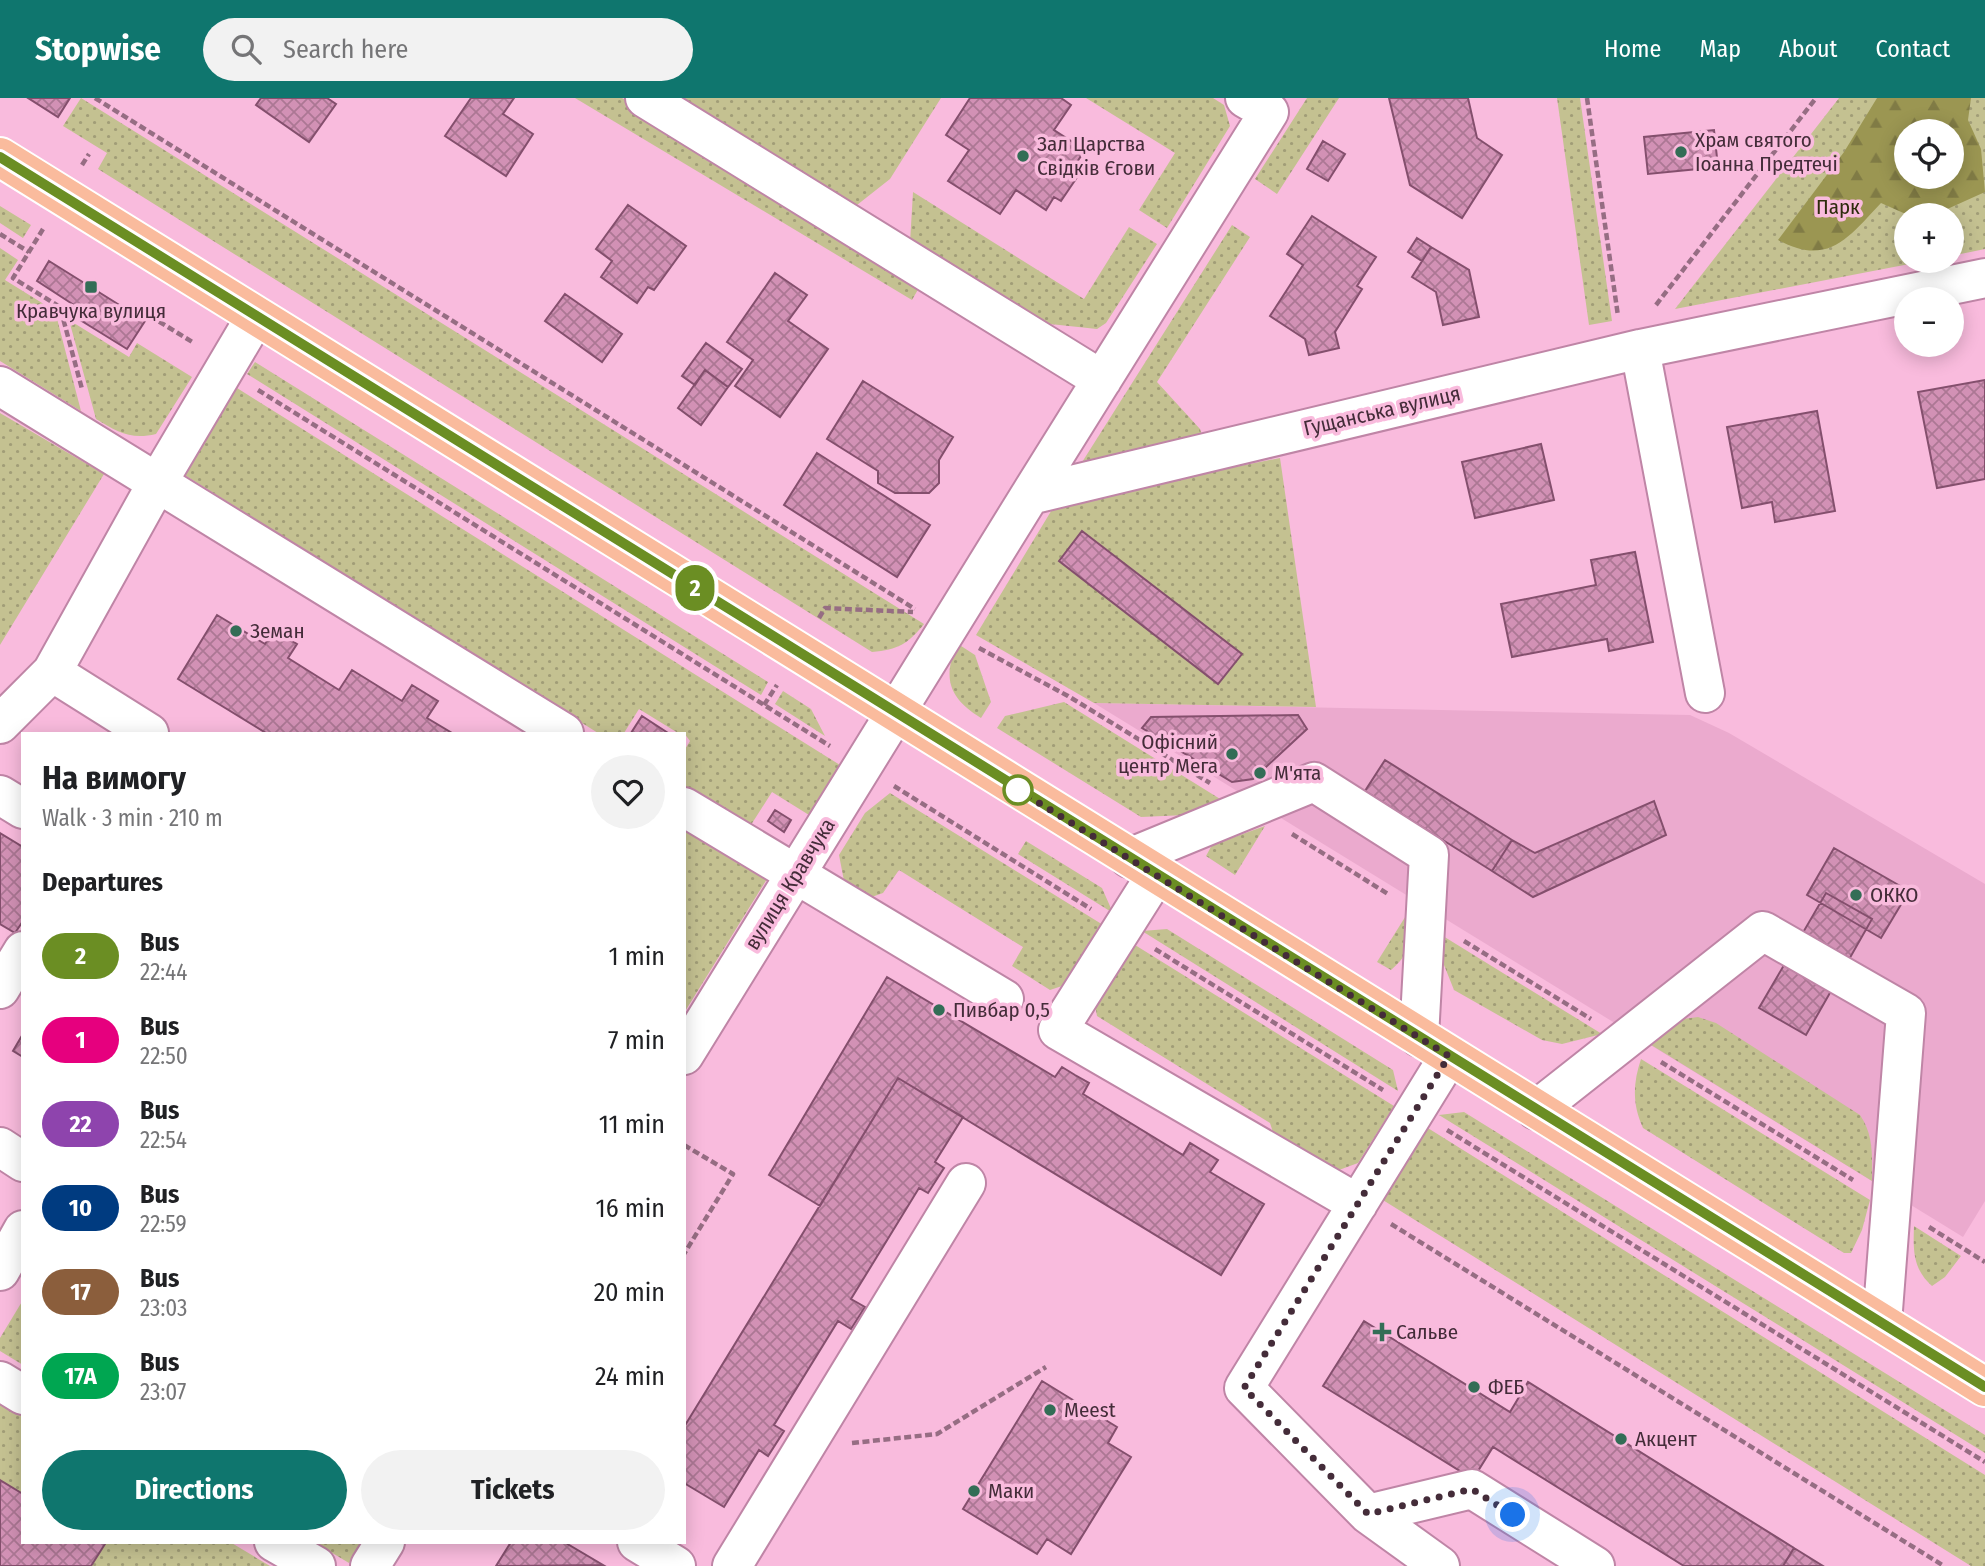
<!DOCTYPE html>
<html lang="en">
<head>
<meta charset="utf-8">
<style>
	body { margin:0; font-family:"Fira Sans Condensed",sans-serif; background:#f2f2f2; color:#202124; height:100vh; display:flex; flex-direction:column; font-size:26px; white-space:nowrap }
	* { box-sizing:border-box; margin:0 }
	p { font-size:23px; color:#757577 }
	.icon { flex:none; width:38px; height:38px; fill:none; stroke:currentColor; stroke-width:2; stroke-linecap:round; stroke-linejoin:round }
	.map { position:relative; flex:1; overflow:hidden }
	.side { position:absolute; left:21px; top:634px; width:665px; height:812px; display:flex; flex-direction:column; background:#fff; border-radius:0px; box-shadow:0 4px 18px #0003 }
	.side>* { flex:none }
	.badge { padding:0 14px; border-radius:23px; font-size:24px; line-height:46px }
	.fabs { position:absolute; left:1894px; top:21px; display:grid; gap:14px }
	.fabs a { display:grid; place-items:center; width:70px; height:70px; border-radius:50%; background:#fff; box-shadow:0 4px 18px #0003; font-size:35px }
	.you { position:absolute; width:35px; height:35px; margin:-18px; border:5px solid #fff; border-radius:50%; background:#1a73e8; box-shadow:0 0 0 10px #1a73e833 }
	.map>.badge { position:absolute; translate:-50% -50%; box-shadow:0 0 0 4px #fff }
	h2 { padding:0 21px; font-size:26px; line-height:63px }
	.round { display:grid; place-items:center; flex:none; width:74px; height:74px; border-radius:37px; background:#f2f2f2 }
	.head { display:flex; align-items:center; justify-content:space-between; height:119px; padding:0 21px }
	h1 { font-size:33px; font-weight:700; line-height:52px }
	.primary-button { display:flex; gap:14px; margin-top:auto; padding:14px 21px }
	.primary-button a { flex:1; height:80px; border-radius:42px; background:#0f766e; color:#fff; font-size:28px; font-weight:700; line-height:80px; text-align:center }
	.primary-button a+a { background:#f2f2f2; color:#202124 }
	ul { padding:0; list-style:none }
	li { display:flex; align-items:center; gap:21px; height:84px; padding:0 21px }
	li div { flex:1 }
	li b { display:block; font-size:26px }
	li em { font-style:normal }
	li .badge { min-width:77px; font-weight:700; text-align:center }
	header { display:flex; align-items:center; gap:42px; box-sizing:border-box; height:98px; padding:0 35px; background:#0f766e; color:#fff }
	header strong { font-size:33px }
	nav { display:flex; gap:38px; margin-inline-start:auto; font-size:24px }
	.search { width:490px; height:63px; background:#f2f2f2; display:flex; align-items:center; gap:18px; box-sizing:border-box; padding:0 24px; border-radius:38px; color:#757577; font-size:26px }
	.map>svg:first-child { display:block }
</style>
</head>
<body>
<header>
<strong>Stopwise</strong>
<div class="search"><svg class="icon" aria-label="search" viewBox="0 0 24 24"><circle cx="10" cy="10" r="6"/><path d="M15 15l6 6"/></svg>Search here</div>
<nav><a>Home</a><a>Map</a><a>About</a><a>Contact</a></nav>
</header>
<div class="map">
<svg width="1985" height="1468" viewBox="0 0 1985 1468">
	<defs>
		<pattern id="green-dots" width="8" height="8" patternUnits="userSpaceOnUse" patternTransform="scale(1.75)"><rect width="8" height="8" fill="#c4c191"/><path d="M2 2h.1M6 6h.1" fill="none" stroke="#a19d77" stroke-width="1.8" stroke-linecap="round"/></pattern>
		<pattern id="forest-firs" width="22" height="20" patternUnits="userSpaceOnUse" patternTransform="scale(1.75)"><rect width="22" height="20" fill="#9b9652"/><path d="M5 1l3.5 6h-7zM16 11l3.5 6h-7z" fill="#807b45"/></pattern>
		<pattern id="building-cross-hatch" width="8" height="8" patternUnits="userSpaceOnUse" patternTransform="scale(1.75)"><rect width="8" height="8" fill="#d291b5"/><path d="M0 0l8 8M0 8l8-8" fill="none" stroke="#ac7794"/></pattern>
	</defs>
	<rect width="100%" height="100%" fill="#f9bbdd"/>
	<path fill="#ebaace" d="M1094,605L1690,617L1729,635L1985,786V1103L1963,1139Z"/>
	<path fill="url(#green-dots)" fill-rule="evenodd" d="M81,0L924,526C909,545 898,552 872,554L98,71L107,55L63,28Z
		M575,0H622L924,181L912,202Z
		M683,0H941L890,81L857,107Z
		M1086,0H1213L1224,7L1230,28L1167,130L1139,112L1175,55Z
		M1307,0H1339L1277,96L1255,81Z
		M1557,0H1580L1612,223L1589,227Z
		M1839,0H1985V151L1951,158V117H1906V163H1925L1675,211ZM1906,33H1951V79H1906Z
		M913,94L1084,201L1129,129L1157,146L1106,225L1097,231L1050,226L910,145Z
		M0,108L31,127L23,140L0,125Z
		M1232,127L1250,139L1157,284L1200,331L1203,340L1079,369Z
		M0,150L18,162L5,182L55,213L81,313L0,263Z
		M69,222L129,259L137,245L192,279L156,336C131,342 117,334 96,321Z
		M255,264L768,584L761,597L247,276Z
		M237,290L840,667L809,717L772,694L749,730L684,689V653L690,643L684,635H678L639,611L624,635H598L183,376Z
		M0,315L104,376L0,547Z
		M1280,360L1316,609L1094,605L976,537L1056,405Z
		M958,546L975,557L991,604L981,620C950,601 941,580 958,546Z
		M783,593L811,611L825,638L775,606Z
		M1064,604L1225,704L1186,717L1141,719L997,630L1005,618Z
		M890,695L1108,830L1074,884L1050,892L1012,868L1023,849L899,772L883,795L866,801L845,788L839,757L865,715Z
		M1265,728L1235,777L1206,758L1212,747Z
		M684,730L767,781L684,915Z
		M1026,743L1102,790L1113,815L1018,756Z
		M1407,816C1410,843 1413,853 1391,872L1377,864Z
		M1167,831L1393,972L1398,993L1142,833Z
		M1443,838L1602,936L1562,946L1542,942L1454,892L1442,862Z
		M1127,842L1394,1008L1358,1065L1339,1072H1313L1278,1050L1270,1025L1097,918L1095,907Z
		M1698,919L1716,925L1860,1017C1874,1037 1872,1059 1872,1083L1648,945L1676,922Z
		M1641,961L1870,1102L1862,1132L1851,1155H1844L1643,1030C1632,1006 1633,985 1641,961Z
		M1464,1014L1985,1337V1355L1439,1017Z
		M1423,1027L1985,1377V1468H1971L1378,1099Z
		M1914,1128L1961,1158L1945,1179L1932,1188C1913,1171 1913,1153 1914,1128Z
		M23,1202V1267L0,1253V1240Z
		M0,1304L23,1318V1396L0,1382Z
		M101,1444H230L270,1468H91L105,1446Z
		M314,1444H362L349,1465Z"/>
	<path fill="url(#forest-firs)" fill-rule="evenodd" d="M1877,0H1971L1968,22L1981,51L1985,94L1934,117H1908L1881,105C1848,140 1828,169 1778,142L1844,54ZM1906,33H1951V79H1906Z"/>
	<path fill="url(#building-cross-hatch)" stroke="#844f6d" stroke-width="2" d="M28,0H70L58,19Z
		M261,0H327L336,6L309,44L256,7Z
		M471,0H514L503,16L533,36L506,78L445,38Z
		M970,0H1061L1071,7L1054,32L1085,52L1077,64L1084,69L1061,103L1054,99L1046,112L1016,92L1000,116L948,83L969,52L946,37Z
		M1389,0H1468L1477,40L1502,57L1462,120L1410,87Z
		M1714,32L1718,69L1648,76L1644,39Z
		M1323,43L1345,56L1328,83L1307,71Z
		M628,107L686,148L654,192L648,189L637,205L601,179L612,163L596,151Z
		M1312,118L1376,159L1357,188L1362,191L1335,234L1339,250L1309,257L1305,241L1270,218L1303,167L1287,156Z
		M1417,140L1431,149L1422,163L1408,154Z
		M1431,149L1469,172L1479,219L1443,227L1436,194L1412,179Z
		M49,163L145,223L127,251L72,217L77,209L37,183Z
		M775,175L807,197L788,223L828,251L780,319L735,288L753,262L727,244Z
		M565,196L622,236L602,264L545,223Z
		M706,245L742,271L728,289L705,272L695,287L682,278Z
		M705,272L728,289L701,327L678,310Z
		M1985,282V381L1937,390L1918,294Z
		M863,283L953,339L939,362V385L929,395H895L878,385V373L827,341Z
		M1817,313L1835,413L1775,424L1772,404L1742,410L1727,329Z
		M1541,346L1554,402L1475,420L1462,364Z
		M817,355L930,427L897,479L784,407Z
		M1082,433L1242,556L1218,586L1059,463Z
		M1635,454L1653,544L1609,553L1607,541L1512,559L1501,506L1596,487L1591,462Z
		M217,517L265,546L274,532L297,546L288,560L339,592L352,572L402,603L412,587L438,603L427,620L452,635H266L178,581Z
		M1298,617L1307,631L1253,681L1232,684L1142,630L1151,619Z
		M642,618L668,635H631Z
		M1385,662L1512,742L1492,773L1365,693Z
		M1654,703L1666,737L1533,799L1492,773L1512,742L1535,755Z
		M775,712L791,722L784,734L768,723Z
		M0,735L23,749V823L15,835L0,826Z
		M1834,750L1909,793L1881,840L1807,797Z
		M1826,795L1872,821L1806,937L1759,910Z
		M887,879L1055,979L1062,969L1075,977L1089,985L1083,996L1183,1057L1190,1045L1218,1062L1210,1074L1264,1106L1221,1177L898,980L820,1108L769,1077Z
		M23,936V959L13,953Z
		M898,980L963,1019L935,1064L944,1070L928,1095L919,1090L851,1201L865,1209L851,1231L838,1223L774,1327L784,1333L768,1358L759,1352L724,1409L684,1385V1329Z
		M1364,1223L1510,1314L1528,1284L1794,1450L1783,1468H1684L1493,1349L1473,1381L1323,1288Z
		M1042,1283L1117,1329L1108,1345L1131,1359L1071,1456L1047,1441L1037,1456L963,1411Z
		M0,1382L23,1396V1444H101L105,1446L91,1468H0Z
		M511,1444H564L603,1467L496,1468Z
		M1794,1450L1823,1468H1783Z"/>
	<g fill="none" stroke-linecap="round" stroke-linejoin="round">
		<defs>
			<path id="minor" d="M645,0L1102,282
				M1640,251L1705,595
				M0,288L564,635
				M1030,397L1269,14L1245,0
				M52,574L149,635
				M0,626L52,574L156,387L256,218
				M0,697L23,711
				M684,709L1004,901
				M1129,760L1314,684L1429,757L1419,939
				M1156,777L1058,932L1358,1106
				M0,891L23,853
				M684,957L1030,397L1640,251L1985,180
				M1536,1012L1763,833L1906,915L1882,1225
				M0,1049L23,1064
				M0,1173L23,1132
				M0,1283L23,1297
				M1368,1416L1472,1391L1595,1468
				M274,1444L316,1468
				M637,1444L676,1468
				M370,1468L385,1444
				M732,1468L966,1085
				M1440,1468L1368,1416L1244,1290L1449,958"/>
			<path id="major" d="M0,59L1985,1289"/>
		</defs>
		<use href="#minor" stroke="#bf85a6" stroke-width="42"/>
		<use href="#major" stroke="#fff" stroke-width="42"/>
		<path stroke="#966d83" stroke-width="4.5" stroke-dasharray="7 3.5" stroke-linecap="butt" d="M95,0L915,511
			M1587,0L1618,218
			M82,67L89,56
			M43,131L13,180L60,209L82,291
			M0,136L29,154
			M1656,207L1816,0
			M150,218L194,245
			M258,292L830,648
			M819,520L825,510L913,514
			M979,550L1068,598L1210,685
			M764,607L777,587
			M894,688L1091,811
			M1292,736L1388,796
			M1464,843L1591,921
			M1155,851L1383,992
			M1661,964L1853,1082
			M1447,1032L1985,1364
			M684,1047L733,1076L684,1156
			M1391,1126L1944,1468
			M1929,1129L1985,1164
			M852,1345L937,1336L1046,1269"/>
		<use href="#minor" stroke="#fff" stroke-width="38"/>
		<use href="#major" stroke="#fabb9d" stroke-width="38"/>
	</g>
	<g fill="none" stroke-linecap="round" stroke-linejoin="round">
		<defs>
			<path id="line" d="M0,59L1985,1289"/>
		</defs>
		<use href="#line" stroke="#fff" stroke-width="16"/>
		<use href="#line" stroke="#6b8e23" stroke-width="10"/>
		<path stroke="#442c39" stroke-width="7" stroke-dasharray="0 12.6" d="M1018,692L1449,958L1244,1290L1368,1416L1472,1391L1513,1417"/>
	</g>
	<g fill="#336d56" stroke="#f9bbdd" stroke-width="2.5">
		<circle cx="1681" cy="54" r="7"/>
		<circle cx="1023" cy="58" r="7"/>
		<rect x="84" y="182" width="14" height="14" rx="3.5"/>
		<circle cx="236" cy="533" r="7"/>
		<circle cx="1232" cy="656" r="7"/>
		<circle cx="1260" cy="675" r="7"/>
		<circle cx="1856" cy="797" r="7"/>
		<circle cx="939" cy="912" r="7"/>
		<path d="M1378.5 1223.5h7v7h7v7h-7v7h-7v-7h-7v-7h7z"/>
		<circle cx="1474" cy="1289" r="7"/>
		<circle cx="1050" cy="1312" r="7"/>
		<circle cx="1621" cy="1341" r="7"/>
		<circle cx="974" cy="1393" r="7"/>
	</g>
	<circle fill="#fff" stroke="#6b8e23" stroke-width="3.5" cx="1018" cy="692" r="14"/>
	<g text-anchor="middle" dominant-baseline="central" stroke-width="7" stroke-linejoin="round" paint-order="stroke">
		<g font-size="21" fill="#442c39" stroke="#f9bbdd" text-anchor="start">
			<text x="1695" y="42">Храм святого<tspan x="1695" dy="24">Іоанна Предтечі</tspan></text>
			<text x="1037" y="46">Зал Царства<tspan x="1037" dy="24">Свідків Єгови</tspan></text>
			<text x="91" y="213" text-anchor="middle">Кравчука вулиця</text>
			<text x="250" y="533">Земан</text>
			<text x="1218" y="644" text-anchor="end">Офісний<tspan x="1218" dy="24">центр Мега</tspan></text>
			<text x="1274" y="675">М'ята</text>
			<text x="1870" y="797">ОККО</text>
			<text x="953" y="912">Пивбар 0,5</text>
			<text x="1396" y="1234">Сальве</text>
			<text x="1488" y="1289">ФЕБ</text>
			<text x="1064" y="1312">Meest</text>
			<text x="1635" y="1341">Акцент</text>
			<text x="988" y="1393">Маки</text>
		</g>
		<g font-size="21" fill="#2d2b0c" stroke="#f9bbdd">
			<text x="1838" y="109">Парк</text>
		</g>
		<g font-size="21" fill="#442c39" stroke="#f9bbdd">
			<text transform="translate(1382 313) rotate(-13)">Гущанська вулиця</text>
			<text transform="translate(790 786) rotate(-58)">вулиця Кравчука</text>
		</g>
	</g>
</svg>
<div class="fabs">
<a><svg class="icon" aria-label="locate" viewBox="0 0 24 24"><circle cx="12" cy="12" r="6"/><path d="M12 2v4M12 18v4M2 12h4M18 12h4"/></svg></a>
<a>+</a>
<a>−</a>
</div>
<div class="you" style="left:1513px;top:1417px"></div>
<b class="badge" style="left:695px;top:490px;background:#6b8e23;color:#fff">2</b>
<section class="side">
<div class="head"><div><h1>На вимогу</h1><p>Walk · 3 min · 210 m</p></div><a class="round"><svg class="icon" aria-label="heart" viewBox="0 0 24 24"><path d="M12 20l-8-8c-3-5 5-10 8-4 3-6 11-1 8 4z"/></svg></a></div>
<h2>Departures</h2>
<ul>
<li><span class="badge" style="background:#6b8e23;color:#fff">2</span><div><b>Bus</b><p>22:44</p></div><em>1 min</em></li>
<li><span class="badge" style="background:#e6007e;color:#fff">1</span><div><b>Bus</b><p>22:50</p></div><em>7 min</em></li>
<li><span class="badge" style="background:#8e44ad;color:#fff">22</span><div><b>Bus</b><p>22:54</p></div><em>11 min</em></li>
<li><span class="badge" style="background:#003b80;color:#fff">10</span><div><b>Bus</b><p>22:59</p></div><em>16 min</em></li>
<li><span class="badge" style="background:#8b5e3c;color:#fff">17</span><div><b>Bus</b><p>23:03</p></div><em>20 min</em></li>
<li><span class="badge" style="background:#00a651;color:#fff">17А</span><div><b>Bus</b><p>23:07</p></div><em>24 min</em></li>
</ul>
<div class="primary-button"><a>Directions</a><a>Tickets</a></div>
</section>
</div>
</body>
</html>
